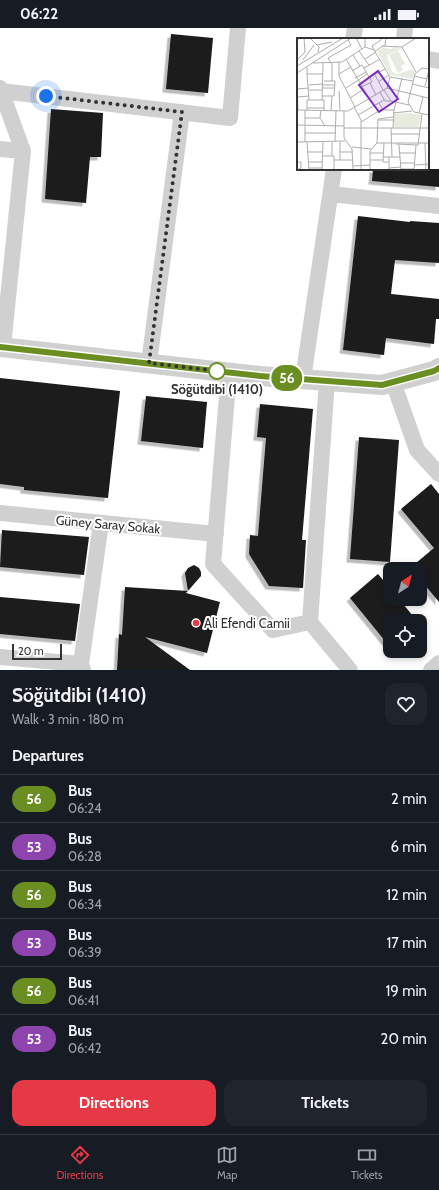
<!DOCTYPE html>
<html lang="en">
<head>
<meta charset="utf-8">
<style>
	body { margin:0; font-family:Cabin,sans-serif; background:#20242c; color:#f1f3f6; height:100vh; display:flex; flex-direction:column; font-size:15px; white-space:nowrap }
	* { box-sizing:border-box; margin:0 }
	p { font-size:13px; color:#9ea1a6 }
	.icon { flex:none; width:22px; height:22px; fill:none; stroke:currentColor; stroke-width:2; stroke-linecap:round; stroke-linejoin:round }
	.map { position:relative; height:642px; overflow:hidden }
	.sheet { display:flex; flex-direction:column; background:#171b24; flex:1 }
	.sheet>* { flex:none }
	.badge { padding:0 8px; border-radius:13px; font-size:14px; line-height:26px }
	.needle { width:26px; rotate:36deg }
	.buttons { position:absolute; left:383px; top:534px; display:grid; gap:8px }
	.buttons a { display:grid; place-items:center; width:44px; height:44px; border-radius:8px; background:#171b24; box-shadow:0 2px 6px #0003; font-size:20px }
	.scale { position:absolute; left:12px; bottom:10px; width:50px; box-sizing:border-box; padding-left:4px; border:2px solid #333; border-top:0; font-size:11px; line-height:14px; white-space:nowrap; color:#333; -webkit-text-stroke:3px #fff; paint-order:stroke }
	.you { position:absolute; width:20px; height:20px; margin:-10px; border:3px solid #fff; border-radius:50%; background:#1a73e8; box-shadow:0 0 0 6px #1a73e833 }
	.map>.badge { position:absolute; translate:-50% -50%; box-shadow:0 0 0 2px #fff }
	h2 { padding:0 12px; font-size:15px; line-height:36px }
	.round { display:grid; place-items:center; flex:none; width:42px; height:42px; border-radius:12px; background:#20242c }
	.summary { display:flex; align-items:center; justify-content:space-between; height:68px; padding:0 12px }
	h1 { font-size:19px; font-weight:800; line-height:30px }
	.cta { display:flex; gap:8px; margin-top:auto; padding:8px 12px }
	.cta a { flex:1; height:46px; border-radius:12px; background:#e63946; color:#fff; font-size:16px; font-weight:800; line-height:46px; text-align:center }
	.cta a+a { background:#20242c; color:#f1f3f6 }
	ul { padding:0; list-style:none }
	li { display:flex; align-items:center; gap:12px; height:48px; padding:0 12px; border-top:1px solid #363941 }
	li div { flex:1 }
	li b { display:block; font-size:15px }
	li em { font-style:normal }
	li .badge { min-width:44px; font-weight:700; text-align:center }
	.status { display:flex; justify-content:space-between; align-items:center; height:28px; padding:0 20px; background:#171b24; direction:ltr }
	.status svg { height:11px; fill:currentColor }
	.tabs { display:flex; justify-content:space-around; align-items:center; height:56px; border-top:1px solid #363941; background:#171b24; font-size:11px; color:#9ea1a6 }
	.tabs a { display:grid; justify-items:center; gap:2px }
	.tabs .current { color:#e63946 }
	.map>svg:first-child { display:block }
</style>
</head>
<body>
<div class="status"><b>06:22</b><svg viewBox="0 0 49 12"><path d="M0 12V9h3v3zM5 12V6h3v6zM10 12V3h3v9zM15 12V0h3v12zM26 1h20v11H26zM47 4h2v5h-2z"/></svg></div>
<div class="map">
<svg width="439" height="642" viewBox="0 0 439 642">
	<defs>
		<filter id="shadow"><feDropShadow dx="-3.5" dy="3.5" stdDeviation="0" flood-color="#0004"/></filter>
	</defs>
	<rect width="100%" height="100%" fill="#fff"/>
	<path fill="#1a1a1a" filter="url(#shadow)" d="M171,6L213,10L208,65L166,61Z
		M51,81L103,85L101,129H90L86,175L45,171Z
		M373,141H439V159L372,153Z
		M358,188L410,194V193L439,195V235L395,232L391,266L439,271V291H436L434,316L386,310L384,327L343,322Z
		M0,350L120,363L108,470L24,462V459L0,456Z
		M146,368L207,374L203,420L141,413Z
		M260,376L313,381L302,512H306L303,560L269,558L249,526L250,507L258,508L266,410L257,409Z
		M359,409L399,412L390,534L350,531Z
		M431,456L439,466V574L420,551V541H409L434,520L401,481Z
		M2,502L89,509L84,547L0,539Z
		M194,537L199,540L201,544V548L186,565L220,574L207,625L145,609L190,642H117L119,606L122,607L125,559L188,563L185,545L188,540Z
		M378,546L388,558L390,556V571H399L417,593H390V619L350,570Z
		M0,569L80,576L75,613L0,606Z"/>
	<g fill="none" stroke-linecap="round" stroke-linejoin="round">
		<path stroke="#d0d0d0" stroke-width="16" d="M353,11L355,0
			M404,11L405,0
			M428,31L439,33
			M0,60L23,123L3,319
			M1,63L230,90L238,0
			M0,121L23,123
			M331,166L439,178
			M149,335L182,84
			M229,344L213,536L273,602L310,594
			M303,351L334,141
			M327,353L310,594L350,642
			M393,354L417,422L439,446
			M0,485L216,506
			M0,629L81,636
			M83,642L81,636L101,495
			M431,642L439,635"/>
		<path stroke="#d0d0d0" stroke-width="20" d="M0,319L260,348L382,357L434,343L439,340"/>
	</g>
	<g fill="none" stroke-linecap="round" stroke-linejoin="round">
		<defs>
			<path id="line" d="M0,319L260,348L382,357L434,343L439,340"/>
		</defs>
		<use href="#line" stroke="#fff" stroke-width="9"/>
		<use href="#line" stroke="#6b8e23" stroke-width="6"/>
		<path stroke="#333" stroke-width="4" stroke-dasharray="0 7.2" d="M46,68L182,84L149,335L217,343"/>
	</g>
	<circle fill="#fff" stroke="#6b8e23" stroke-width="2" cx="217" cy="343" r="8"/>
	<circle fill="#e63946" stroke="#fff" stroke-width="1.5" cx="196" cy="595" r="4"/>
	<g text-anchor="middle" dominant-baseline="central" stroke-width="4" stroke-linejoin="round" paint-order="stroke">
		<g font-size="13" font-weight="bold" fill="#333" stroke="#fff">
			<text x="217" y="361">Söğütdibi (1410)</text>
		</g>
		<g font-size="13" fill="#333" stroke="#fff">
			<text transform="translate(108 496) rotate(5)">Güney Saray Sokak</text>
		</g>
		<g font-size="13" fill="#333" stroke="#fff" text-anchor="start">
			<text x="204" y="595">Ali Efendi Camii</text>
		</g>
	</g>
	<g transform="translate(297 10)">
		<rect width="132" height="132" fill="#fff"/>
		<path d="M97,9L105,11L90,17L95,34L101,36L115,31L118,34L116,41L93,37L80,13L86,10L95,11ZM101,13L108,26L104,28L106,32L101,35L92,17ZM112,75L124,77L121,89H97V76Z" fill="#e6ecdf"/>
		<path fill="none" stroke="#adadad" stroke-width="1" d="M13,0L22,9L21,14M59,0L65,11M20,7L35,4M85,8L105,9M77,12L75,8L84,2L83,0M62,13L72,27M78,13L88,7L89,0M56,17L63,28M49,21L72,60M68,21L79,14M0,22L8,14L7,0M6,22L17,7M42,24V38L58,69M16,25L45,24L68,9M34,25L31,20L54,7L51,2M35,25V43M0,28L46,0M10,29V36H26M67,30L83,21M132,31L125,30L118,36L111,64L117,74L132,77M55,33L65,27L75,44L64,49M119,34L105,9L119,0M0,35L54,0M77,35L86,52M10,36L12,62M42,36L54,29M117,38L130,41M72,39L88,31M93,39L116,43M58,40L69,34M60,43L70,36M0,44L1,72M81,44L92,37M73,45L79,57M115,46L132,50M12,47L25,46M25,47H38M128,48L132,32M25,50H38M49,50L60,43M90,50L131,60M0,51L12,50M12,52H25M87,52L94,63L112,67M42,53L43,72M83,54L88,63H94M25,58H37L38,43H27M0,59L12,58M53,60L67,51M25,62L26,25M82,65L86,72H97M57,69L64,82V132M10,70H27M0,72L51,73L90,50L93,39L77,12L68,9V0M8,72V104M10,72V62H27V72M24,72L23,80L28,88M34,72L35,58M47,73V100L55,111L56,132M96,75L115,73M122,75L126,59M61,77L87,62M8,80H23M81,82H96M64,84L85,71M0,87L47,88M47,90H132M94,90L95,119M96,90L97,72L105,40M8,95H39M94,96H122M0,104L48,103M10,104L12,132M38,104L39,72M43,104V122M80,105L81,81L96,79M87,105L86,124H92M128,105L129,132M99,106L121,107L125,76M102,107L104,132M55,109L74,111M10,114H26M43,114H56M73,115H87M102,115H119M26,118H37V132M35,118V104M86,119H103M37,122H56M73,122H86M0,124H4V130L0,132M12,124H25M104,125H118M118,127L132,126M56,128L73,127M12,130H25M92,130L104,129M104,131H117M25,132L26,104M73,132V113L80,105H132M92,132V119M117,132L119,107"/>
		<path fill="#7b2cbf" fill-opacity="0.15" stroke="#7b2cbf" stroke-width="2" d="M81,33L101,61L82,74L62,47Z"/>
		<rect width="132" height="132" fill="none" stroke="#333" stroke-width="2"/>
	</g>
</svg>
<div class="buttons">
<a><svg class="needle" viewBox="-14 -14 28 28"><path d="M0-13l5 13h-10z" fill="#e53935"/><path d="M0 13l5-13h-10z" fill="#9ea1a6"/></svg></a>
<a><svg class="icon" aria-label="locate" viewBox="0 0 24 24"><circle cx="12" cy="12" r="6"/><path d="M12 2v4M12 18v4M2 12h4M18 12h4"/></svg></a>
</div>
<div class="scale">20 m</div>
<div class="you" style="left:46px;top:68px"></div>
<b class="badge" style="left:287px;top:350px;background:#6b8e23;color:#fff">56</b>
</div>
<section class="sheet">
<div class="summary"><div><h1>Söğütdibi (1410)</h1><p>Walk · 3 min · 180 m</p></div><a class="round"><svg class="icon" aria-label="heart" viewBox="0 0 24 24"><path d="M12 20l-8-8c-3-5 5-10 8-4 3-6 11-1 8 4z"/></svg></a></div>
<h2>Departures</h2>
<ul>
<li><span class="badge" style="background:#6b8e23;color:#fff">56</span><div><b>Bus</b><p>06:24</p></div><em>2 min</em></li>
<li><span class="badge" style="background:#8e44ad;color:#fff">53</span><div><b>Bus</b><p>06:28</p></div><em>6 min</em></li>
<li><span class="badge" style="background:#6b8e23;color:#fff">56</span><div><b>Bus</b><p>06:34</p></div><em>12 min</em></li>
<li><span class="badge" style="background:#8e44ad;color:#fff">53</span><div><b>Bus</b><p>06:39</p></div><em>17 min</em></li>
<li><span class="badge" style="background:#6b8e23;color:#fff">56</span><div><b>Bus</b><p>06:41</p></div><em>19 min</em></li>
<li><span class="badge" style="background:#8e44ad;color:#fff">53</span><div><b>Bus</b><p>06:42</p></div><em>20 min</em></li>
</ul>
<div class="cta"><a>Directions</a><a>Tickets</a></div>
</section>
<nav class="tabs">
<a class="current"><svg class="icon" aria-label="directions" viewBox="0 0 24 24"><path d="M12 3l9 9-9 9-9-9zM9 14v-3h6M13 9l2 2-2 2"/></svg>Directions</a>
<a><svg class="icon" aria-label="map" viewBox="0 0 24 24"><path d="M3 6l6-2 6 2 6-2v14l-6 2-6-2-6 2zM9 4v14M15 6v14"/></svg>Map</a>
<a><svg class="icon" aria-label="tickets" viewBox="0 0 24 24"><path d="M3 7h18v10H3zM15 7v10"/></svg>Tickets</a>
</nav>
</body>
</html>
